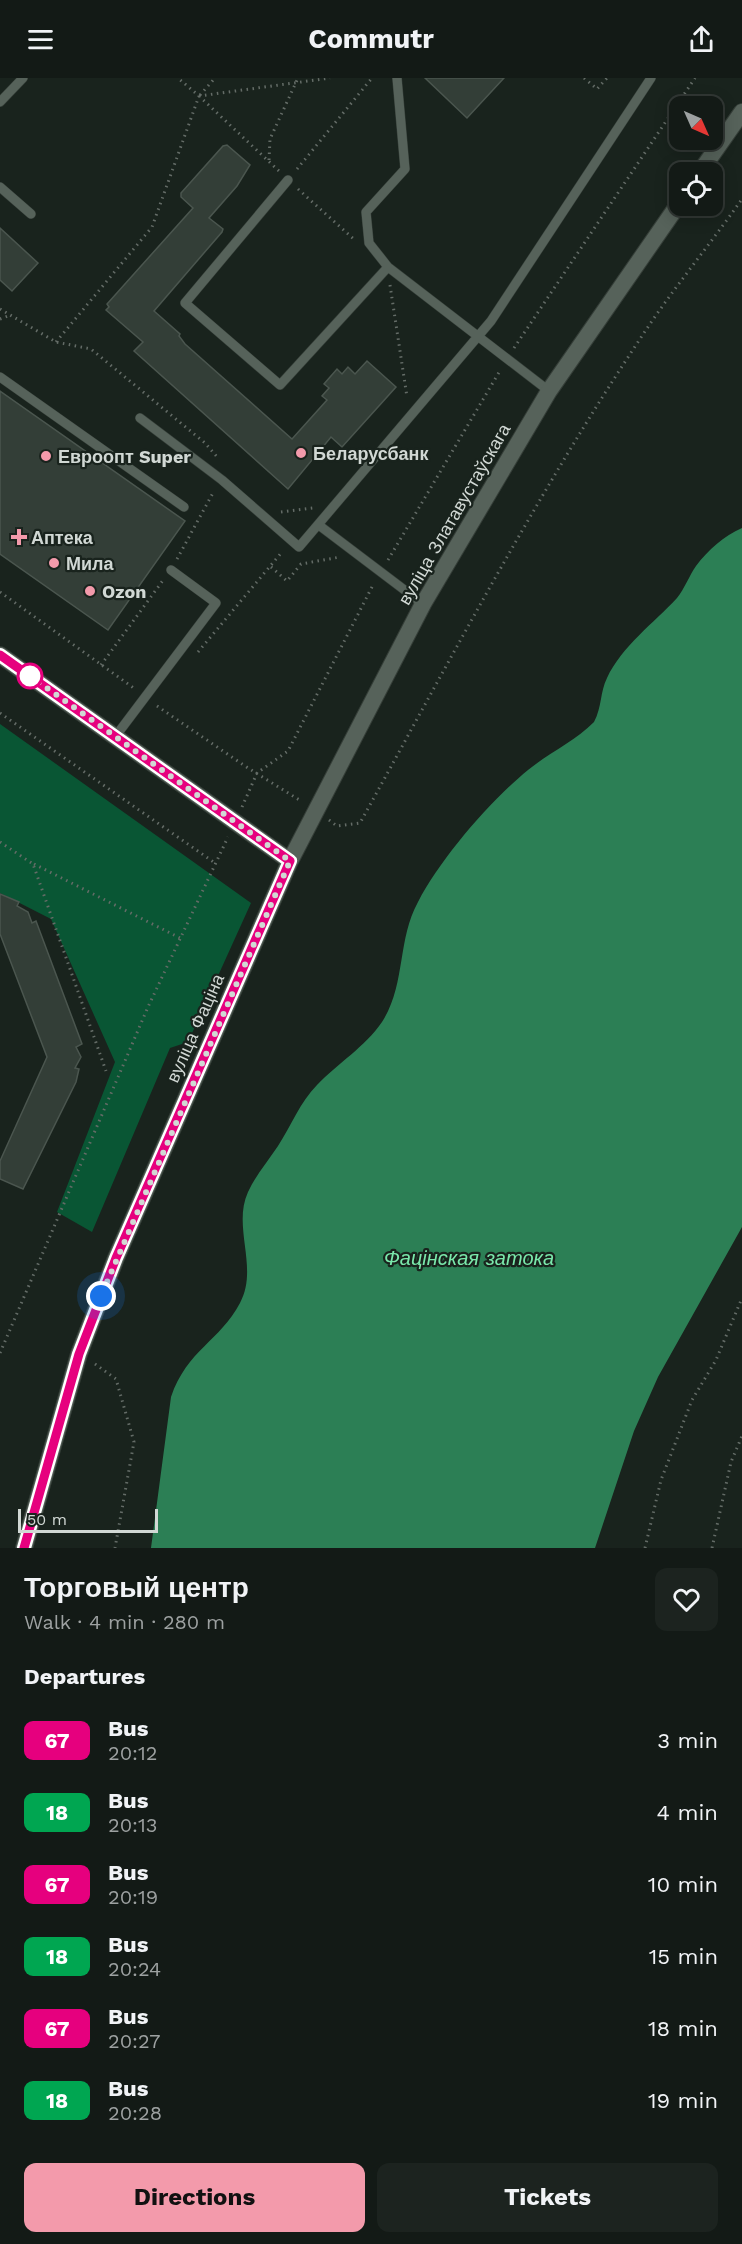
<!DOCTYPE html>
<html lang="en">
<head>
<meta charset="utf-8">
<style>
	body { margin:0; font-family:"Work Sans",sans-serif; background:#1c231f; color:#f1f3f6; height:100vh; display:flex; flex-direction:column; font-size:22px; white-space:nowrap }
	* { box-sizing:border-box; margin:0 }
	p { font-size:20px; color:#9da1a1 }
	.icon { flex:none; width:33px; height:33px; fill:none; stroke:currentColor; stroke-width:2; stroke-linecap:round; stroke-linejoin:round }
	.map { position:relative; height:1470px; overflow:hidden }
	.drawer { display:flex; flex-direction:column; background:#131a16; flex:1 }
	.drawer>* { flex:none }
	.badge { padding:0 12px; border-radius:9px; font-size:21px; line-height:39px }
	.needle { width:39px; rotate:135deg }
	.fabs { position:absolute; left:669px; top:18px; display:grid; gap:12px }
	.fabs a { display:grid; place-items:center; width:54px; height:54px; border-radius:12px; background:#131a16; box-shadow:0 3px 15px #0003,0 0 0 2px #323835; font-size:30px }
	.scale { position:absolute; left:18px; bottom:15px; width:140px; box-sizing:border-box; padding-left:6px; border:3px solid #d1d8d4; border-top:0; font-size:16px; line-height:21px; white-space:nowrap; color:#d1d8d4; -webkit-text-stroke:4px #19231d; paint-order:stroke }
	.you { position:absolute; width:30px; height:30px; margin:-15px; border:4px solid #fff; border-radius:50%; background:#1a73e8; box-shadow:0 0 0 9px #1a73e833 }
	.map>.badge { position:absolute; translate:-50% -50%; box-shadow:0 0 0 3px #fff }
	h2 { padding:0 24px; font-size:22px; line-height:54px }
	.round { display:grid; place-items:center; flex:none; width:63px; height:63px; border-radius:12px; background:#1c231f }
	.summary { display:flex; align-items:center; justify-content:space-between; height:102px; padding:0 24px }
	h1 { font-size:28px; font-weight:700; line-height:45px }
	.action { display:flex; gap:12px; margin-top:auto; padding:12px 24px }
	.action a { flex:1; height:69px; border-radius:12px; background:#f39aab; color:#111; font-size:24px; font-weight:700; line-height:69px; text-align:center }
	.action a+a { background:#1c231f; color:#f1f3f6 }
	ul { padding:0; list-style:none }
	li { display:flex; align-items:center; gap:18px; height:72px; padding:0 24px }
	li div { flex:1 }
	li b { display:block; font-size:22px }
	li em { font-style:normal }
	li .badge { min-width:66px; font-weight:700; text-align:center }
	header { display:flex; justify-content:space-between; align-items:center; height:78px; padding:0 24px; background:#131a16; font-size:27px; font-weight:700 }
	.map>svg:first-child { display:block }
</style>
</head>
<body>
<header><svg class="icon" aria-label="menu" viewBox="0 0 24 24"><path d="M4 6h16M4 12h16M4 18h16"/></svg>Commutr<svg class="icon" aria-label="share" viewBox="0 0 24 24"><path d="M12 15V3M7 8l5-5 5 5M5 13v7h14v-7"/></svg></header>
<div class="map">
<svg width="742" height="1470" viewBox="0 0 742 1470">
	<rect width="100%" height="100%" fill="#19231d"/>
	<path fill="#095634" d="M0,646L251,825L188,964L170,970L92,1154L57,1134L115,984L51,841L0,815Z"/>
	<path fill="#2c7f55" d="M742,450V1149L658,1299L634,1353L595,1470H151L171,1319C187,1272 220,1263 240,1225C259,1190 232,1149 248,1114C256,1097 268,1083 278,1068C291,1048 300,1024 317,1007C338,985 365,969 382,944C406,907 397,862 418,824C441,780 490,723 528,692C549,675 575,663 594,644C602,629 600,614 607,600C622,568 654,545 677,520C685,510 689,498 696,488C708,472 724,458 742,450Z"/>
	<path fill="#333e37" stroke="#4b564f" stroke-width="1.5" d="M425,0H504L467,40Z
		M227,67L250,87L237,108L209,140L223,151L222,154L154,233L180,256L179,258L185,266L292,361L327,322L322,318L329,310L324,306L337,291L342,296L348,289L355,296L367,283L396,309L342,369L331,359L288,411L134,273L143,264L106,232L109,229L107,226L193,130L181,119V115L223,68Z
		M0,150L38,185L12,213L0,202Z
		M0,313L185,443L108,552L0,476Z
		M0,816L19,824L17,828L28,834L32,845L36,843L82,966L76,969L81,979L75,990L79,991L76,1004L23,1111L0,1101V1083L47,979L0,856Z"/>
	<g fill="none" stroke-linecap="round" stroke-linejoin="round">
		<defs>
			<path id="service" d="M397,0L405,91L366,134L369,165L388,189L549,313
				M0,24L23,0
				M288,102L185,225L280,307L388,189
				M0,109L31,136
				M0,299L184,429
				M140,340L222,402L299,469L491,243L651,0
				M320,448L423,526
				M115,659L216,525L171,492"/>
			<path id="tertiary" d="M700,94L742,34
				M0,577L290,783
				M24,1470L79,1276L116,1180L290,783L423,526L549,313L680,124"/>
		</defs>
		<use href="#service" stroke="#353e38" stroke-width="10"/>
		<use href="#tertiary" stroke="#353e38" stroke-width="18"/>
		<path stroke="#646c67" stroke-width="3" stroke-dasharray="1.5 4.5" stroke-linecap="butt" d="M584,0L597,11L607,0
			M200,17L215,0
			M199,18L279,93
			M199,18L330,0
			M269,82L270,61L298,0
			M297,91L372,0
			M298,111L356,163
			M390,207L407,319
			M0,231L56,264L91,271L205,365L218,380
			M0,241L8,238
			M56,264L152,149L199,18L178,0
			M514,270L695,0
			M281,434L313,430
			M177,481L214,413
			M388,482L501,291
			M271,489L287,503L301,486L340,479
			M0,514L135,611
			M198,574L282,474
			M101,587L164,501
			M157,628L248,690L301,723
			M0,635L215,785
			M242,729L257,695L288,673L374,505
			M329,742L337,748L360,745C450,582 537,416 640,261C671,213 709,168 742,121
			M0,764L33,786L106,993
			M34,786L180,860
			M0,1275L148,929L228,759
			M95,1286L116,1301L134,1364L115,1470
			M645,1470L661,1402L692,1322L716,1282L742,1220
			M712,1470L731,1384L742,1358"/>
		<use href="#service" stroke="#56625a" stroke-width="9"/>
		<use href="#tertiary" stroke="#56625a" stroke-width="16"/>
	</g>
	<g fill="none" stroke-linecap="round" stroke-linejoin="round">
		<defs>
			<path id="line" d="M0,577L290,783L116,1180L79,1276L24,1470"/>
		</defs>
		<use href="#line" stroke="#fff" stroke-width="14"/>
		<use href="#line" stroke="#e6007e" stroke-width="9"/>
		<path stroke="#d1d8d4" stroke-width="6" stroke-dasharray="0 10.8" d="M30,598L290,783L101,1218"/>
	</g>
	<g fill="#f39aab" stroke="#19231d" stroke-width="2">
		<circle cx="301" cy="375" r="6"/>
		<circle cx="46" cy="378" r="6"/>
		<path d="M16 450h6v6h6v6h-6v6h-6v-6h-6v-6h6z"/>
		<circle cx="54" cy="485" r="6"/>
		<circle cx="90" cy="513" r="6"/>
	</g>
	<circle fill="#fff" stroke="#e6007e" stroke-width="3" cx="30" cy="598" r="12"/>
	<g text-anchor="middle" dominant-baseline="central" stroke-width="4.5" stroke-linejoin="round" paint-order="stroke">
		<g font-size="18" font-weight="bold" fill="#d1d8d4" stroke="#19231d" text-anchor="start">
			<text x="313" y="375">Беларусбанк</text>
			<text x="58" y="378">Евроопт Super</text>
			<text x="31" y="459">Аптека</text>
			<text x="66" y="485">Мила</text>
			<text x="102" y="513">Ozon</text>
		</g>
		<g font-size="18" fill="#d1d8d4" stroke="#19231d">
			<text transform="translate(454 436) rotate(-60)">вуліца Златавустаўскага</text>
			<text transform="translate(195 950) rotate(-66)">вуліца Фаціна</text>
		</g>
		<g font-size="20" font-style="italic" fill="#7ae8ab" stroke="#19231d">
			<text x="469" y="1180">Фацінская затока</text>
		</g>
	</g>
</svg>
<div class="fabs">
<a><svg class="needle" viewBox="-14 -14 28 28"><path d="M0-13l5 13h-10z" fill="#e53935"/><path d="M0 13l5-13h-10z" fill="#9da1a1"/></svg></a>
<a><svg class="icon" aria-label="locate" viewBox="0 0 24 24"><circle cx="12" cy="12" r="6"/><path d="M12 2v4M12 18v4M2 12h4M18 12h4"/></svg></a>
</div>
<div class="scale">50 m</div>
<div class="you" style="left:101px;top:1218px"></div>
</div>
<section class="drawer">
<div class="summary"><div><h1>Торговый центр</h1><p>Walk · 4 min · 280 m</p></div><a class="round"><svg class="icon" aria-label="heart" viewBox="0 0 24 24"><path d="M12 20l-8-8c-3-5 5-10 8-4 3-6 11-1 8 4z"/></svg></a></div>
<h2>Departures</h2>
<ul>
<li><span class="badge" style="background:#e6007e;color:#fff">67</span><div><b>Bus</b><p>20:12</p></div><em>3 min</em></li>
<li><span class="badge" style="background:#00a651;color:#fff">18</span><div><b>Bus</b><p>20:13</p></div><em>4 min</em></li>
<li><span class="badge" style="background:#e6007e;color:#fff">67</span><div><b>Bus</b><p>20:19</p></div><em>10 min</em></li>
<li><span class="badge" style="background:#00a651;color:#fff">18</span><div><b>Bus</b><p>20:24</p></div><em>15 min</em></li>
<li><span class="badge" style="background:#e6007e;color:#fff">67</span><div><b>Bus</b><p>20:27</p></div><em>18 min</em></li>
<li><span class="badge" style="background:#00a651;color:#fff">18</span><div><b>Bus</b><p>20:28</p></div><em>19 min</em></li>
</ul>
<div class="action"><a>Directions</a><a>Tickets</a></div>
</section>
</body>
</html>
